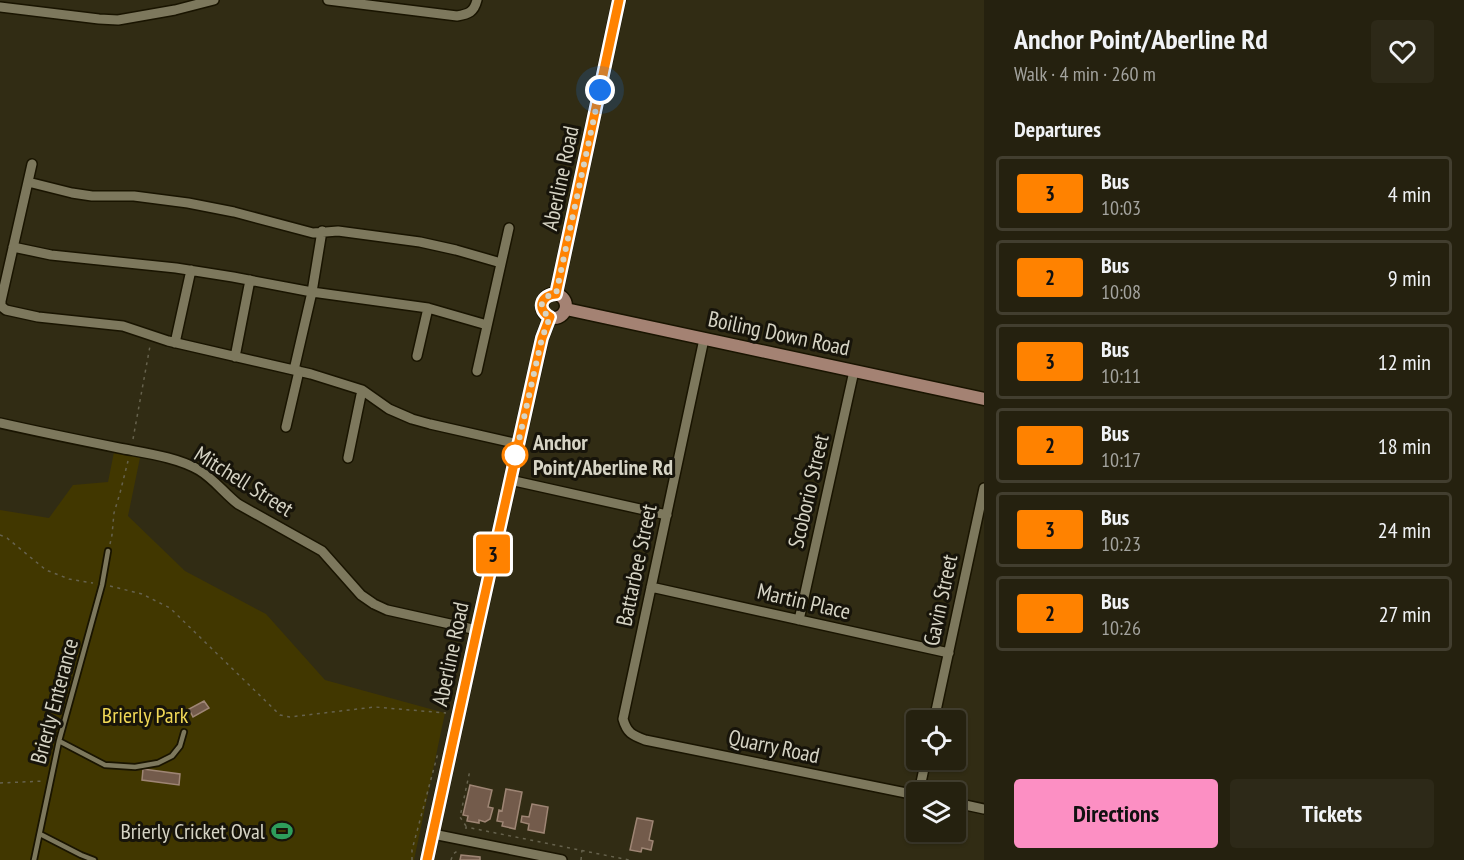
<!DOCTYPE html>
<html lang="en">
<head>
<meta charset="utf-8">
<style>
	body { margin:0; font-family:"PT Sans Narrow",sans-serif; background:#2d2918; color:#f1f3f6; height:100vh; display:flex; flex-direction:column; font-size:22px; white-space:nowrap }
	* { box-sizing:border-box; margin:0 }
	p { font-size:20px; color:#a3a39e }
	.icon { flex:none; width:33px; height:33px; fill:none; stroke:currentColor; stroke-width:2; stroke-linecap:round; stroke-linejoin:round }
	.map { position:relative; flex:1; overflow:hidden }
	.details { display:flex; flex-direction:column; background:#25210f; width:480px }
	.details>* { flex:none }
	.badge { padding:0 12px; border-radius:4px; font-size:21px; line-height:39px }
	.tools { position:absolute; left:906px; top:710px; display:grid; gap:12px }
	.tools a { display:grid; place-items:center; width:60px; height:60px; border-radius:6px; background:#25210f; box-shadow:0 2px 4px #0004,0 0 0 2px #423e2f; font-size:30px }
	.you { position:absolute; width:30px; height:30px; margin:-15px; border:4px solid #fff; border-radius:50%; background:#1a73e8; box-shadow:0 0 0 9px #1a73e833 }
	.map>.badge { position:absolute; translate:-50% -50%; box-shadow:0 0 0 3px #fff }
	h2 { padding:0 30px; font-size:22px; line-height:54px }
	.round { display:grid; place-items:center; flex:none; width:63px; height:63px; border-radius:6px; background:#2d2918 }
	.summary { display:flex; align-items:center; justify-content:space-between; height:102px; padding:0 30px }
	h1 { font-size:28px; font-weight:600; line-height:45px }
	.primary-button { display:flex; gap:12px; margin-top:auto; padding:12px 30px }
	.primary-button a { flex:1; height:69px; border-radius:6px; background:#fc8fc3; color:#111; font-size:24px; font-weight:600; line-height:69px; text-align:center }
	.primary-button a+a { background:#2d2918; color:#f1f3f6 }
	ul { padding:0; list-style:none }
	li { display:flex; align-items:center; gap:18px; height:75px; margin:0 12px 9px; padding:0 18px; border:3px solid #423e2f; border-radius:6px }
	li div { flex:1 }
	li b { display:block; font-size:22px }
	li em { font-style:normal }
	li .badge { min-width:66px; font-weight:700; text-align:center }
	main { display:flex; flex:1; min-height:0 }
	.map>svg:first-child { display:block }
</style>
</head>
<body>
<main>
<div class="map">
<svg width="984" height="860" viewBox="0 0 984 860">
	<rect width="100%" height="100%" fill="#312c14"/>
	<path fill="#413700" d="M115,447L141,453L128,516L185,571L266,614L325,680L445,713L414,860H0V510L49,518L73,485L108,482Z"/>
	<path fill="#735b4b" stroke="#9e8574" stroke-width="1.5" d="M204,701L209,708L193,717L189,709Z
		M143,769L180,774L179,785L142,780Z
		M470,785L492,790L488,807L493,808L490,819L485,822L479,820V823L467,821L468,816L463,815Z
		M506,789L522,792L515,829L502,826L503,822L497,821L499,810L502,811Z
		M532,804L548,807L544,833L528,830L529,824L521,822L522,816L529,817Z
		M637,818L653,821L649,840L653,841L651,850L642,848L641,852L630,850Z
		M461,855L480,857V860H460Z"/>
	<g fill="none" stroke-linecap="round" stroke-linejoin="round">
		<defs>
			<path id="lane" d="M59,741L105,765L135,767L158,763L172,756L180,746L184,732
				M40,834L81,855L94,860
				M34,860L59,741L102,585L108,551"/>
			<path id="street" d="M328,0L457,16C469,14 474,12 477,0
				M0,7L99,19L118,20L175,10L214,0
				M32,164L1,301V306L6,310L38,317L123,326L168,341L311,374L362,390L389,409L412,419L430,424L518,444
				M28,182L72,193L92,196H134L188,203L234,212L313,233L338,231L420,242L456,250L501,263
				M13,247L51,255L176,268L233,277L312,292L428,308L487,325
				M704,339L623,719C627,733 632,735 645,740L916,795
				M175,343L191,270
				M417,356L428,308
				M235,357L250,280
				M294,370L312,292L322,231
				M477,371L509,228
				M0,423C40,432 79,440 119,448C144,453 177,457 199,470C214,479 224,493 238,504L322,551L361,595L374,604L387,610L477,630
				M286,427L299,371
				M348,458L362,390
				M510,480L667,515
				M651,587L949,653
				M799,620L854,371
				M934,720L984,488
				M919,792L926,759
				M956,803L984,809
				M433,834L562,860"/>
			<path id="secondary" d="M542 306a12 12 0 1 1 24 0a12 12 0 1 1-24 0Z
				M556,294L619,0
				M566,309L984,399
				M427,860L477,630L542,338L550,317"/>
		</defs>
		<use href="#lane" stroke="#191400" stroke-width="8"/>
		<use href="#street" stroke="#191400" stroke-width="12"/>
		<use href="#secondary" stroke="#191400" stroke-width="15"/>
		<path stroke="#66624d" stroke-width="1.5" stroke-dasharray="3 4.5" stroke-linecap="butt" d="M133,439L150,346
			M0,535L7,538L46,570L69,579L93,583
			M110,544L112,535L114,513L120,493L128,461
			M110,586L142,594L170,608L280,715L290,717L375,707L446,713
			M0,783L44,781
			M466,826L460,817L470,770
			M466,829V827L629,860
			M412,860V850L438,753
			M451,860L453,854L459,850
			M581,860L582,850"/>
		<use href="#lane" stroke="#7d785d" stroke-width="4.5"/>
		<use href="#street" stroke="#7d785d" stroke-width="9"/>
		<use href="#secondary" stroke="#a48273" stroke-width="12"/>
	</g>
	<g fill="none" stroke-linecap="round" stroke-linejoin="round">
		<defs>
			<path id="line" d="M427,860L477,630L537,360L542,338L550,317C536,309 541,295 556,294L619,0"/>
		</defs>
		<use href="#line" stroke="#fff" stroke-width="14"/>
		<use href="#line" stroke="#ff8200" stroke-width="9"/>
		<path stroke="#d6d4c5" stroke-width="6" stroke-dasharray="0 10.8" d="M515,455L514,462L542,338L550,317C536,309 541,295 556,294L600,90"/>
	</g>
	<defs>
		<symbol id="stadium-bare" viewBox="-9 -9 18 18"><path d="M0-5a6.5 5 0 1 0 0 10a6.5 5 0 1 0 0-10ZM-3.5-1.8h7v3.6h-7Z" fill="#2e9e5b" stroke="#17140a" stroke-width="2.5" paint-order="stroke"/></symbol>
	</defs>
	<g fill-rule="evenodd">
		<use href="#stadium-bare" x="267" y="816" width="30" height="30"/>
	</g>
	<circle fill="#fff" stroke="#ff8200" stroke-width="3" cx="515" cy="455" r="12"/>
	<g text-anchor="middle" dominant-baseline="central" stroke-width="6" stroke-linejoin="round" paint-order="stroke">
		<g font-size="22" fill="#d6d4c5" stroke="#17140a">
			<text transform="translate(560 178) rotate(-78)">Aberline Road</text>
			<text transform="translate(779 333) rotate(12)">Boiling Down Road</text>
			<text transform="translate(244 481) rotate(32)">Mitchell Street</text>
			<text transform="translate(808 491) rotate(-77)">Scoborio Street</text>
			<text transform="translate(636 565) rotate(-78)">Battarbee Street</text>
			<text transform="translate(940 600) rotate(-78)">Gavin Street</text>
			<text transform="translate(804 601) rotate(13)">Martin Place</text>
			<text transform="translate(450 654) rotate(-78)">Aberline Road</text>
			<text transform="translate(54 701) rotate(-75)">Brierly Enterance</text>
			<text transform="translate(774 746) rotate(12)">Quarry Road</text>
		</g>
		<g font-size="22" font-weight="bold" fill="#d6d4c5" stroke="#17140a" text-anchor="start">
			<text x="533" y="442">Anchor<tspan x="533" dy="25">Point/Aberline Rd</tspan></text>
		</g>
		<g font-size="22" fill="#f1d856" stroke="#17140a">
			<text x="145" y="715">Brierly Park</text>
		</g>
		<g font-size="22" fill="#d6d4c5" stroke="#17140a" text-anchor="end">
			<text x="265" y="831">Brierly Cricket Oval</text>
		</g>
	</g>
</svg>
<div class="tools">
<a><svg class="icon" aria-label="locate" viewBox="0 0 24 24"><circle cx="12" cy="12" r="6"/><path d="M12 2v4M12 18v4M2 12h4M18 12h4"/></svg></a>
<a><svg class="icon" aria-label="layers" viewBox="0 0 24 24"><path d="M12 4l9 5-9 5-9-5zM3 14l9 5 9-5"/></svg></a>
</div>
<div class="you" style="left:600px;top:90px"></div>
<b class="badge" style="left:493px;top:554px;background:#ff8200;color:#111">3</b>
</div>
<section class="details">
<div class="summary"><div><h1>Anchor Point/Aberline Rd</h1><p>Walk · 4 min · 260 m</p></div><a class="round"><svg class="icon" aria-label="heart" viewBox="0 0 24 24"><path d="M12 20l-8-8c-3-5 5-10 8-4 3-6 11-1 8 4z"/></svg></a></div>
<h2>Departures</h2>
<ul>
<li><span class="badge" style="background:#ff8200;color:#111">3</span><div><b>Bus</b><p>10:03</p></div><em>4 min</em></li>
<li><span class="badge" style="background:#ff8200;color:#111">2</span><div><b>Bus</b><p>10:08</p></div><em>9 min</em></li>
<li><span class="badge" style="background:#ff8200;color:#111">3</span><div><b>Bus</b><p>10:11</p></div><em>12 min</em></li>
<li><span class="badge" style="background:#ff8200;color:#111">2</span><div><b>Bus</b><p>10:17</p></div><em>18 min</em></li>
<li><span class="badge" style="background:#ff8200;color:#111">3</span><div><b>Bus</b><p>10:23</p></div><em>24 min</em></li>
<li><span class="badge" style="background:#ff8200;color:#111">2</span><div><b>Bus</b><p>10:26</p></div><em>27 min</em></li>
</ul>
<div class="primary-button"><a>Directions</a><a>Tickets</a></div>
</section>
</main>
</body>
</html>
